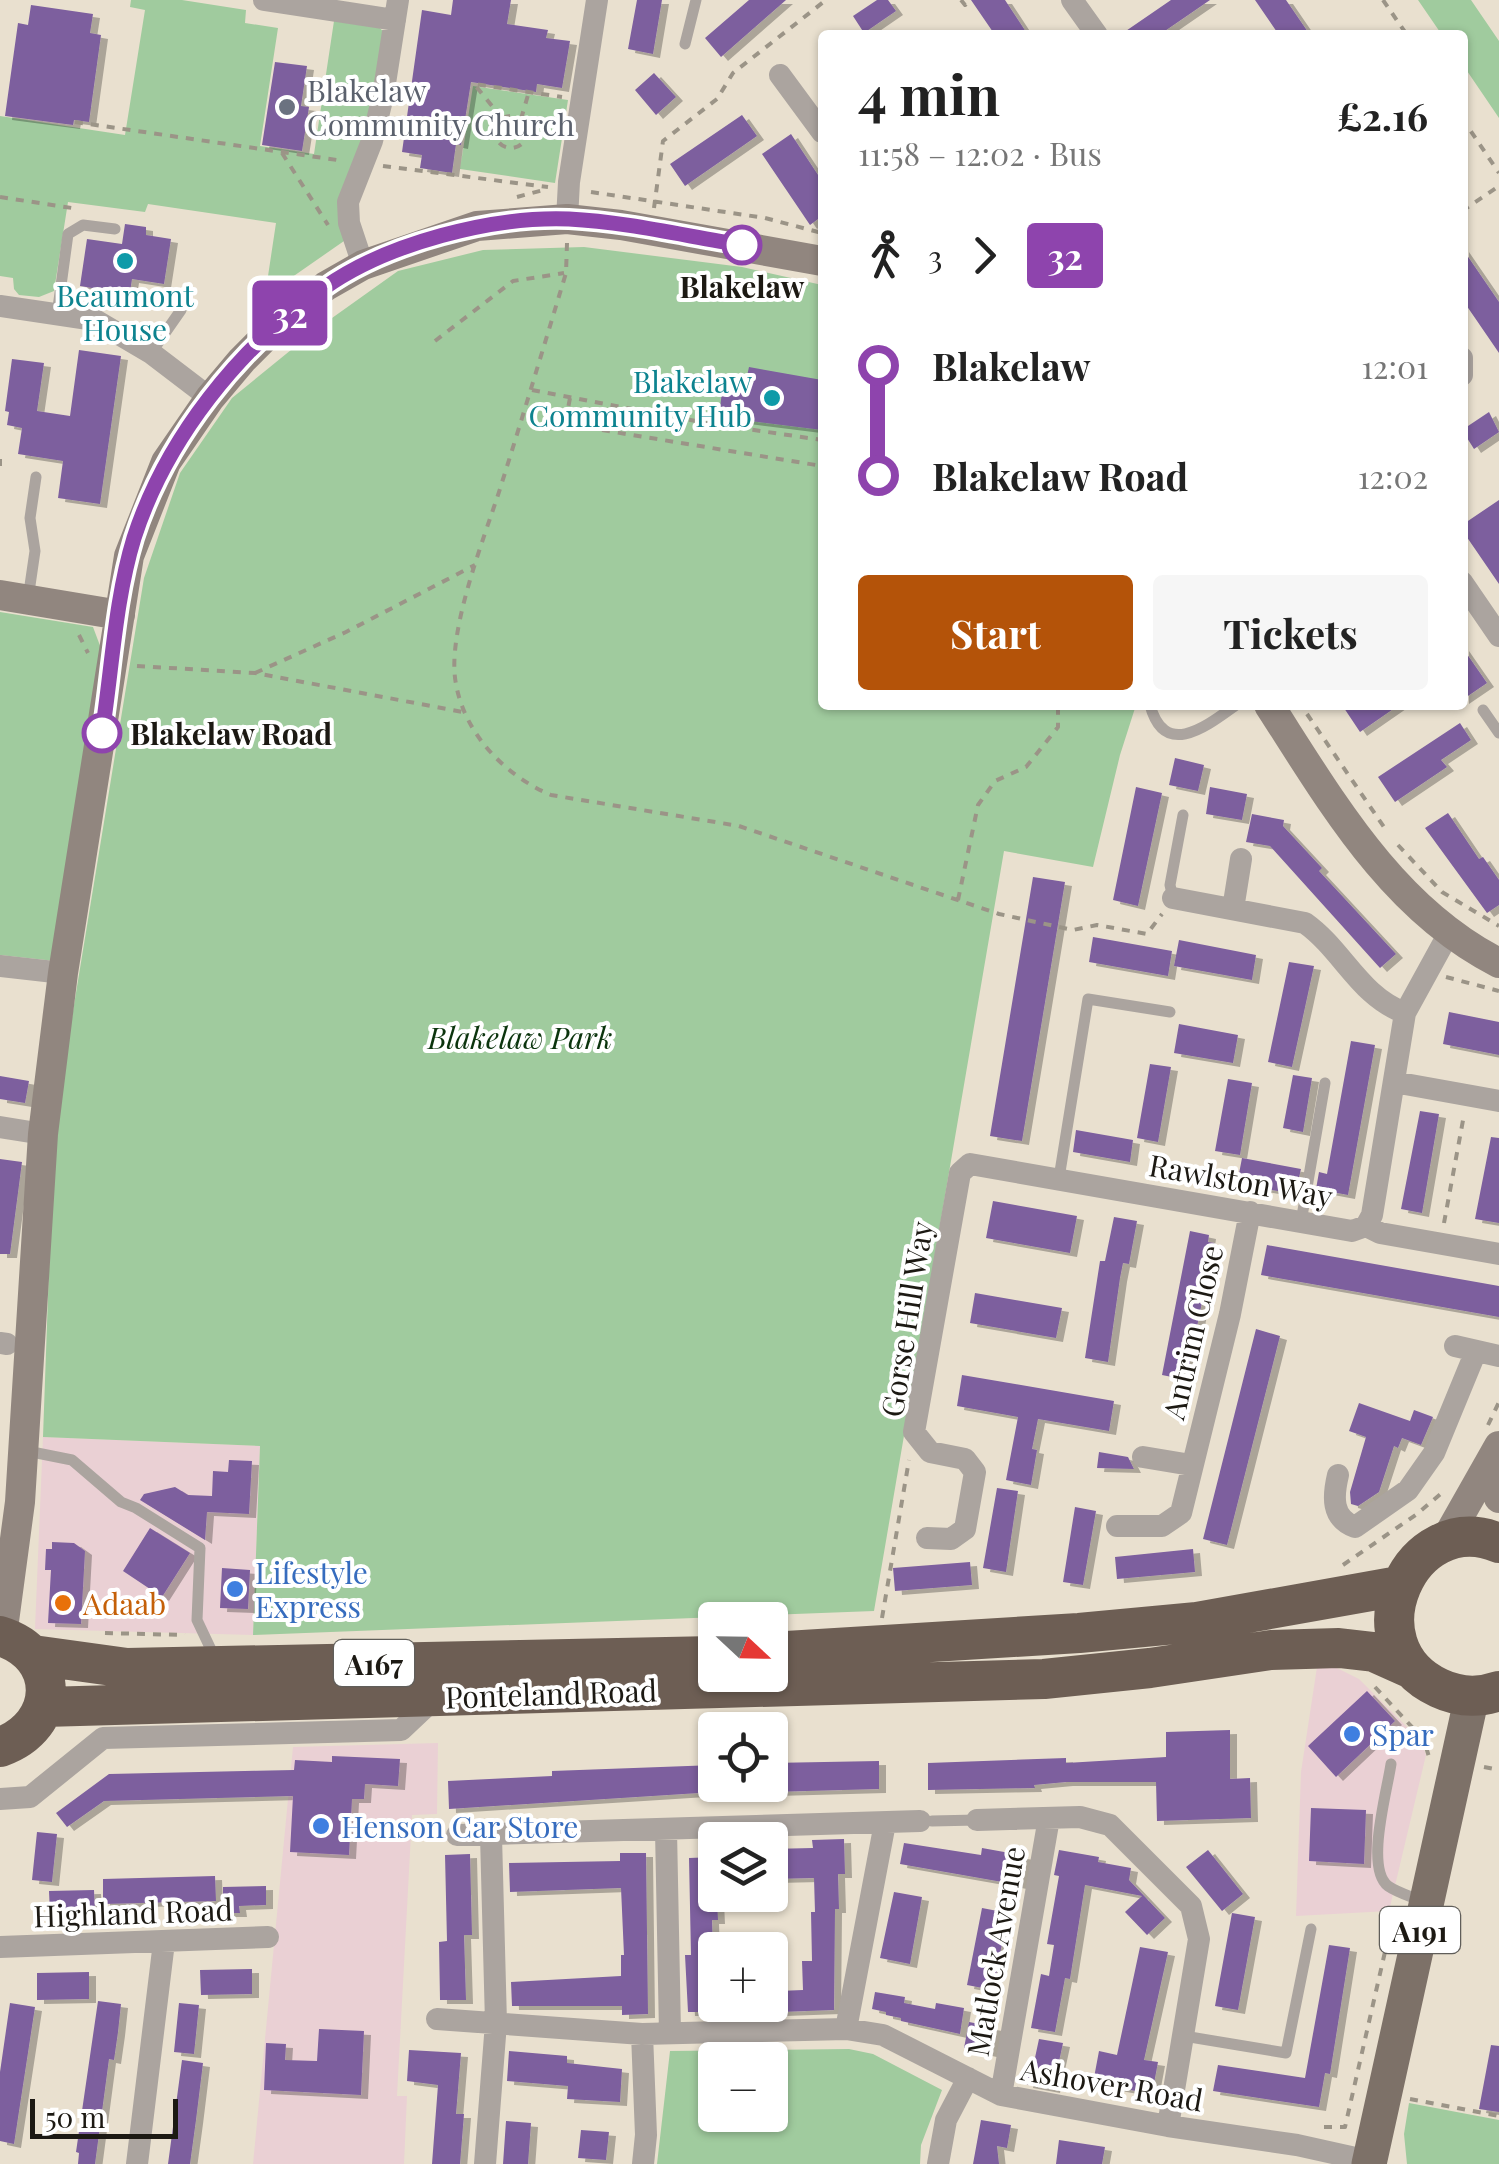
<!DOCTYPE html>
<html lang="en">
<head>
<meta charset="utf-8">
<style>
	body { margin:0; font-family:"Playfair Display",serif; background:#f6f6f6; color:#222; height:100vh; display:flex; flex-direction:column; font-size:38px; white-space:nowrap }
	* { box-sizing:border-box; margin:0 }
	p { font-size:32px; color:#767676 }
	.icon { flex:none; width:55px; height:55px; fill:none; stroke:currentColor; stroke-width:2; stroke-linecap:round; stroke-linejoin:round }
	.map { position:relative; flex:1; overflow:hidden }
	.side { position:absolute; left:818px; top:30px; width:650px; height:680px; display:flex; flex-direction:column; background:#fff; border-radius:10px; box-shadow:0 2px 8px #0004 }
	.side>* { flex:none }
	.badge { padding:0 20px; border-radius:8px; font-size:35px; line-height:65px }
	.needle { width:65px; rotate:112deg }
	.buttons { position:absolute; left:698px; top:1602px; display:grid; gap:20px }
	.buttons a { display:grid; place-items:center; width:90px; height:90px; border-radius:10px; background:#fff; box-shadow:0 2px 8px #0004; font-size:50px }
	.scale { position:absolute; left:30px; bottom:25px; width:148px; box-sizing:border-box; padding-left:10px; border:5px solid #1c1913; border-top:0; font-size:28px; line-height:35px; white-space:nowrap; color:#1c1913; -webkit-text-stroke:8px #fff; paint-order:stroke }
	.map>.badge { position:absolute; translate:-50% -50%; box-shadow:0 0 0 5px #fff }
	.legs { display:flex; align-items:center; gap:15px; height:110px; padding:0 40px; font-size:32px }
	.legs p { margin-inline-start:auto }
	.head { display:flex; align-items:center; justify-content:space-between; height:170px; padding:0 40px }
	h1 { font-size:55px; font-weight:700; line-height:75px }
	.button { display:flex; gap:20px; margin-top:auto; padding:20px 40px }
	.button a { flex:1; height:115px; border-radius:10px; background:#b45309; color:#fff; font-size:40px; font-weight:700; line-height:115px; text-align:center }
	.button a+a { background:#f6f6f6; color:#222 }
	ul { padding:0 40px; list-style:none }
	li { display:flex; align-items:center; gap:35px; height:110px; font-size:38px }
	li i { display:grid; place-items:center; width:15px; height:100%; margin:0 12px; background:currentColor }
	li i::after { content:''; width:25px; height:25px; margin:-12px; border:8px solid; border-radius:50%; background:#fff }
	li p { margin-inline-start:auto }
	li:first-child i { background:linear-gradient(#0000 50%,currentColor 0) }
	li:last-child i { background:linear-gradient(currentColor 50%,#0000 0) }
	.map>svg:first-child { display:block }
</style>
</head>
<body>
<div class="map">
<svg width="1499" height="2164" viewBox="0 0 1499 2164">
	<defs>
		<filter id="shadow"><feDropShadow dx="7" dy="4" stdDeviation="0" flood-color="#0004"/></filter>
	</defs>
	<rect width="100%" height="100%" fill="#e9e0cf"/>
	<path fill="#ead0d4" d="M43,1437L260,1446L253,1635L35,1629Z
		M1317,1667H1335L1359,1679L1421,1741L1426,1755L1389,1911L1296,1916L1301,1772Z
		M438,1743L437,1814L412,1815L397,2096H407L404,2164H253L293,1747Z"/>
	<path fill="#a0cb9e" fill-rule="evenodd" d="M131,0H182L246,10L245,23L278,28L260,146L314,154L334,21L380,28L388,37L344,241L265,296L276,223L148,204L145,212L68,202L54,291L39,297L19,295L14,289L13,278L0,276V116L125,135L145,10L130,7Z
		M1418,0H1471L1499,41V118L1463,65L1462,35H1442Z
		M473,86L568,100L555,183L460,169Z
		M584,247L742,267L822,285V705H1136L1120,755L1093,867L1004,851L874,1611L253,1635L260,1446L43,1437L54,1127L144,578L180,473L232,398L318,328L398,271L483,250Z
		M0,612L93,627L102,651L55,961L0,955Z
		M849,2049L873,2054L942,2090L921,2145L920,2164H657L670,2051ZM715,2060H770V2115H715Z
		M1409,2103L1499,2120V2164H1407L1404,2134Z"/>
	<path fill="#7d5f9e" filter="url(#shadow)" d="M453,0H511L507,24L548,30L546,38L570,41L562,88L537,84L536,92L471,82L461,145L456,144L452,173L420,168L422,155L402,152L422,10L451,15Z
		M637,0H662L653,54L628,49Z
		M749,0H786L721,57L705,38Z
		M877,0H888L896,11L864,33L853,16Z
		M971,0H1005L1028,35H995Z
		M1171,0H1210L1159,35H1120Z
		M1255,0H1286L1310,35H1279Z
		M31,5L93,14L90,33L101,35L89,122L74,120L73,125L5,116L18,23L28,25Z
		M275,62L307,66L301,106L309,107L302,151L262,145Z
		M654,73L676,97L656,115L635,90Z
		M742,115L757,136L685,186L670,164Z
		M791,134L822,181V216L810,225L762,154Z
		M125,224L146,227V235L171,239L164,284L132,279L129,299L103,295L104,290L80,286L87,239L122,244Z
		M1462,248L1499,302V353L1462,299Z
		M79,350L121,356L100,504L58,498L63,461L18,454L22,428L7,425L9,412L5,411L12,359L44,363L37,411L70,416Z
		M749,367L822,380V430L719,417L724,374L747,376Z
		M1489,412L1499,432L1474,449L1462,430Z
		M1499,500V584L1462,530V525Z
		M1462,647L1487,683L1462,700Z
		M1342,705H1399L1360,732Z
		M1460,723L1471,740L1441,760L1447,767L1395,802L1378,777Z
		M1175,758L1204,765L1198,791L1169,785Z
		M1136,787L1162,793L1138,906L1113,900Z
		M1210,787L1247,794L1242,820L1206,814Z
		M1448,813L1479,859L1483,857L1499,880V905L1487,913L1425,828Z
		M1252,814L1284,820L1283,826L1322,868L1319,871L1396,954L1380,968L1270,846L1246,842Z
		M1033,877L1065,882L1022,1141L990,1136Z
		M1093,937L1172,951L1168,976L1089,962Z
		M1179,940L1256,955L1252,980L1174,966Z
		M1289,962L1314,966L1292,1067L1268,1062Z
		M1449,1012L1499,1022V1055L1443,1044Z
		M1179,1024L1238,1035L1233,1063L1174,1053Z
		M1351,1041L1375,1045L1348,1195L1316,1189L1319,1172L1327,1174Z
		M1150,1064L1171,1067L1158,1142L1137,1138Z
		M1293,1075L1312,1078L1303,1132L1283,1128Z
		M0,1076L29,1081L25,1103L0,1099Z
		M1228,1079L1252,1083L1240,1155L1215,1151Z
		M1420,1111L1439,1114L1422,1213L1401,1209Z
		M1076,1130L1133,1140L1130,1162L1073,1152Z
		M1491,1137L1499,1138V1223L1475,1219Z
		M1242,1158L1301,1169L1295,1194L1237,1184Z
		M0,1159L22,1162L10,1254H0Z
		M993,1201L1077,1216L1070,1253L986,1238Z
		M1114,1217L1137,1221L1129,1264L1123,1263L1120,1278L1108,1362L1085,1358L1100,1261H1105Z
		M1190,1231L1209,1235L1208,1242L1214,1243L1188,1371H1183L1182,1379L1162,1375Z
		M1267,1245L1499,1286V1317L1261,1275Z
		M975,1293L1062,1308L1056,1338L970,1323Z
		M1256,1329L1280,1336L1227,1545L1203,1539Z
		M962,1375L1114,1401L1109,1431L1038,1419L1032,1449L1037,1450L1031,1485L1006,1480L1018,1417L957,1406Z
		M1359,1403L1410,1421L1414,1410L1433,1417L1421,1445L1402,1438L1398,1448L1394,1446L1379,1492L1358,1506L1351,1504L1350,1492L1366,1437L1349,1431Z
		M1099,1452L1128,1457L1134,1469L1097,1468Z
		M229,1460L252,1461L249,1514L207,1512L205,1540L140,1500L144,1494L175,1487L188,1495L212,1496L213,1471L228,1472Z
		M997,1488L1018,1491L1006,1572L983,1568Z
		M1075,1507L1096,1511L1083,1585L1063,1582Z
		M150,1528L190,1553L162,1597L123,1571Z
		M52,1542L74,1543L85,1551L81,1624L48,1623L51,1570H45L46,1549H52Z
		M1193,1549L1195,1572L1117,1579L1115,1557Z
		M970,1562L972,1585L895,1591L893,1568Z
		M222,1568L250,1570L248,1609L220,1608Z
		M1367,1691L1395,1721L1336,1777L1308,1746Z
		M1230,1730V1779L1250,1778L1251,1818L1157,1821L1156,1782H1066L1034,1785L1035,1788L928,1790V1763L1066,1758V1763L1166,1757V1732Z
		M332,1756L400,1759L398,1786L365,1784L364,1799H352L349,1855L290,1852L293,1796L104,1801L67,1827L56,1813L109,1774L294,1770L295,1760L332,1762Z
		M879,1761V1789L770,1792V1763Z
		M715,1765V1792L449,1809L448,1781L552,1776V1771Z
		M1311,1808L1366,1810L1364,1864L1309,1861Z
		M37,1832L57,1834L52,1882L32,1880Z
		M844,1839L845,1874H838L839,1909H835L834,2010L779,2012V1991L803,1990L802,1961H812L811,1912H815L814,1878L770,1879V1849L813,1848L812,1840Z
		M904,1843L981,1855L982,1848L1026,1856L1020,1885L900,1864Z
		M1059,1850L1099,1857L1098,1862L1131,1868L1129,1880L1165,1918L1147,1935L1125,1912L1142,1896L1085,1885L1070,1979L1065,1978L1055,2032L1031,2028L1041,1974L1049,1976L1054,1945L1047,1944L1059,1876L1054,1875Z
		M1208,1850L1243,1894L1222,1911L1186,1867Z
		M620,1853H646L648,2014L622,2015V2006H512L511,1982L621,1976V1955H624L621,1888L510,1892L509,1863L620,1861Z
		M470,1854L472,1935H464L466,2000H440L439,1942L447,1941L445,1855Z
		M715,1857L718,1920H712L715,2012H688L685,1955H691L689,1858Z
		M215,1876L216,1901L103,1904V1879Z
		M266,1886V1905L239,1906L240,1913H223V1887Z
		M94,1890L95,1913L50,1914L49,1891Z
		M894,1892L922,1897L910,1964L880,1958Z
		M982,1908L1008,1913L993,1990L967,1985Z
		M1232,1913L1255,1917L1238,2010L1215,2006Z
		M1329,1945L1350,1948L1330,2074L1325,2073L1319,2107L1213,2091L1218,2065L1305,2078Z
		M1140,1947L1168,1952L1144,2060L1158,2062L1152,2094L1093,2083L1099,2051L1117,2055Z
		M252,1969V1994L201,1995L200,1970Z
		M89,1972V1999L37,2000V1973Z
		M875,1992L905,1997L904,2003L935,2009L936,2003L964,2008L960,2034L901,2021V2018L886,2015V2012L872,2009Z
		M98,2001L121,2004L118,2032L114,2060L109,2059L95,2164H78L79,2153L76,2152Z
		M10,2003L35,2007L14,2144L0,2141V2072Z
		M179,2003L199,2005L194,2054L174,2052Z
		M969,2022L995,2027L990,2053L964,2048Z
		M319,2029L364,2031L361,2095L264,2090L266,2043L286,2044L285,2060L317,2061Z
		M1039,2039L1063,2043L1053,2089L1026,2084L1029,2066L1033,2067Z
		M1491,2045L1499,2046V2112L1479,2109Z
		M409,2050L461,2053L456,2114H464L460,2164H432L438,2085L407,2081Z
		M509,2051L567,2056V2063L622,2069L620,2102L567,2099L568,2086L507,2081Z
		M182,2060L203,2063L196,2120L190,2164H168Z
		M981,2120L1011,2125L1007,2148L997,2146L999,2164H973Z
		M506,2121L531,2123L528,2164H503Z
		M581,2130L609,2132L606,2160L578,2158Z
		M1059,2140L1105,2147L1102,2164H1056Z"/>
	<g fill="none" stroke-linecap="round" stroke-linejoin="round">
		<path stroke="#9b9487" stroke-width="4" stroke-dasharray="8 8" stroke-linecap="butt" d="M961,0L965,5L972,0
			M1383,0L1407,35
			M495 132a16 16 0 1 1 32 0a16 16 0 1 1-32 0Z
			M502,118L474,84L562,97
			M1462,118L1499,173
			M521,119L528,95
			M75,122L344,161
			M282,153L328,225
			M383,166L548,187
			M591,192L765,218L822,233
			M0,197L72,208L71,215
			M517,197L547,189
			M654,208L663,141L717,99L733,73L826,0
			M1462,211L1499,186
			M567,243L566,273C544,346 522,419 499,492C483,541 446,635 456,684C465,735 506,776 551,795L739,826L999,914L1073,930L1097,925L1147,934L1162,914
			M435,341L513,281L564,273
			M532,390L706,423L822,440
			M570,398L565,424L822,466
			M0,459V466
			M79,635L88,653
			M137,666L255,673L463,712
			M255,673L346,632L475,565
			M1307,714L1386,830
			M1398,845L1442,892L1499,926
			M958,900L978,805L995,781L1026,767L1058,727V705
			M1446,977L1499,991
			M1444,1223L1464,1115
			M1488,1425L1499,1402
			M1343,1565L1417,1514L1444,1491
			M882,1618L909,1460
			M105,1633L185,1635
			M1375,1687L1424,1740L1429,1757
			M1484,1767L1499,1770
			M1410,2099L1499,2116
			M1324,2127H1345L1395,1908"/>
		<path stroke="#aba49f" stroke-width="11" d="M685,44L696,0
			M57,315L68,234L83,225L115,229
			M151,353L181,310L187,292
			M28,599L35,551L30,518L36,477
			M1150,705C1165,760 1208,725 1236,705
			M1483,710L1499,733
			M1173,898L1170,885L1183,815
			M1059,1178L1088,999L1170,1012
			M1301,1222L1325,1083
			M27,1451L72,1460L121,1502L136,1508L200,1548L197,1620L215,1658
			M1391,1764C1387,1792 1365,1868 1388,1886C1398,1893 1413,1897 1424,1902
			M932,1821L977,1820
			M1184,2036L1286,2053L1311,1929"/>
		<path stroke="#aba49f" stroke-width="22" d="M264,0L395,20
			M1072,0L1097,35
			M780,75L822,132
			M567,219L569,182L597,0
			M363,265L349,223L348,202L372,141L383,96L398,0
			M0,306L95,320L151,353L210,398
			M1462,358V375
			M1462,582L1499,636
			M1173,898L1305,923C1343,950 1359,996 1405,1013
			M1233,909L1241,859
			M0,966L63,973
			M1394,1082L1499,1101
			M0,1127L43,1134
			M1366,1226L1372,1215L1405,1013L1450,931
			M0,1343L7,1344
			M1455,1346L1499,1356
			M1143,1457L1191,1465
			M1338,1475C1333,1496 1331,1518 1355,1527L1408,1490L1434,1453L1476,1351
			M1117,1526H1162L1181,1513L1230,1314L1250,1212
			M927,1538L951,1539L965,1529L975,1472L965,1459L930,1452L914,1432L960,1173L970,1164L1352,1231L1366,1226L1380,1233L1499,1254
			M0,1799L30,1797L103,1738L401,1730L436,1697
			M977,1820L1080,1817L1110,1825L1191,1906L1199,1939L1168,2126
			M666,1830L670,2033
			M457,1835L920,1821
			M0,1947L268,1937
			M437,2019L642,2034L846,2029L883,2035L1001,2095L1168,2126L1297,2145L1369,2161
			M846,2029L885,1823
			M642,2034L646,2135L643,2164
			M1001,2095L1049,1818
			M137,2164L164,1942
			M485,2164L496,2023L491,1836
			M938,2164L946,2120L968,2078"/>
		<path stroke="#91867f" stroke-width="30" d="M0,595L120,615
			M1269,705C1331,801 1392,909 1499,963
			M1498,1450L1499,1498
			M1444,1543L1499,1446
			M2,1636L20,1502L43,1134L63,973L129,556L166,462L210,398L242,360L281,321L326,286L363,265L477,226L567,219L621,225L822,261"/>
		<path stroke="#7d7168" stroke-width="35" d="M1369,2164L1472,1696"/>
		<path stroke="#6d5e54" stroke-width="40" d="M1499,1543C1410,1506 1348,1646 1439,1688C1458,1697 1479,1698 1499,1691
			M0,1636C62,1655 60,1726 0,1747
			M770,1652L1079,1633L1197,1622L1399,1586
			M33,1655L127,1668L715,1656
			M44,1707L1044,1679L1150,1668L1271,1650L1339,1648L1374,1652L1412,1669"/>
	</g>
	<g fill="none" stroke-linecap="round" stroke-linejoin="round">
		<defs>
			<path id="line-1" d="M102,733C112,670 115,600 134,538C166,439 239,347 324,288C387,243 493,216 569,219C627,222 685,236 742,245"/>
		</defs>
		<use href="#line-1" stroke="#fff" stroke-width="22"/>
		<use href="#line-1" stroke="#8e44ad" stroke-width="15"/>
	</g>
	<circle fill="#6b7280" stroke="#fff" stroke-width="4" cx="287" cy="107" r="10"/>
	<g fill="#fff" stroke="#8e44ad" stroke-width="5">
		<circle cx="742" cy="245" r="18"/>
		<circle cx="102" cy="733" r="18"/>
	</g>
	<g fill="#0f9aa8" stroke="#fff" stroke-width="4">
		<circle cx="125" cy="261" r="10"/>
		<circle cx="772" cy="398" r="10"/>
	</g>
	<g fill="#3f7fe0" stroke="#fff" stroke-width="4">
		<circle cx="235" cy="1589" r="10"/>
		<circle cx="1352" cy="1734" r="10"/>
		<circle cx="321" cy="1826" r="10"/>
	</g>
	<circle fill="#e8710a" stroke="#fff" stroke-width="4" cx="63" cy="1603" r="10"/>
	<g text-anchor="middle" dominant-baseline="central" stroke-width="8" stroke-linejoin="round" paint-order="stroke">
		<g fill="#fff" stroke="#605e5a" stroke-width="2.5">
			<rect x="334" y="1640" width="80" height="46" rx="8"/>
			<rect x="1380" y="1907" width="80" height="46" rx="8"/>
		</g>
		<g font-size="28" font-weight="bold" fill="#1c1913">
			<text x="374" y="1663">A167</text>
			<text x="1420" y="1930">A191</text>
		</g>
		<g font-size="30" fill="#5b616d" stroke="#fff" text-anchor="start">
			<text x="307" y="90">Blakelaw<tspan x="307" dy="34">Community Church</tspan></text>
		</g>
		<g font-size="30" font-weight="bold" fill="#1c1913" stroke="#fff">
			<text x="742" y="286">Blakelaw</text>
			<text x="130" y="733" text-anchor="start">Blakelaw Road</text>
		</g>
		<g font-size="30" fill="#0d838f" stroke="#fff">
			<text x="125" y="295">Beaumont<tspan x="125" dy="34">House</tspan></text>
			<text x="752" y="381" text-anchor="end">Blakelaw<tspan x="752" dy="34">Community Hub</tspan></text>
		</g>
		<g font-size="30" font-style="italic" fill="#0b340d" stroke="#fff">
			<text x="520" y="1037">Blakelaw Park</text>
		</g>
		<g font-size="30" fill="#1c1913" stroke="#fff">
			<text transform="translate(1241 1180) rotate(10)">Rawlston Way</text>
			<text transform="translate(906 1319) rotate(-81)">Gorse Hill Way</text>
			<text transform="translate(1192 1332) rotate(-77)">Antrim Close</text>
			<text transform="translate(551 1693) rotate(-2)">Ponteland Road</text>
			<text transform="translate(133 1912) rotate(-2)">Highland Road</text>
			<text transform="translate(995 1951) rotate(-80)">Matlock Avenue</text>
			<text transform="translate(1112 2084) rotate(10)">Ashover Road</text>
		</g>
		<g font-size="30" fill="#366cbe" stroke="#fff" text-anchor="start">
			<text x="255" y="1572">Lifestyle<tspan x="255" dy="34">Express</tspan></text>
			<text x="1372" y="1734">Spar</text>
			<text x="341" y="1826">Henson Car Store</text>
		</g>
		<g font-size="30" fill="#c56008" stroke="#fff" text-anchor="start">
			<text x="83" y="1603">Adaab</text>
		</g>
	</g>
</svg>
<div class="buttons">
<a><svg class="needle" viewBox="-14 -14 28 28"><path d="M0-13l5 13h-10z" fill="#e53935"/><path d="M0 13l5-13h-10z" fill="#767676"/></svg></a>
<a><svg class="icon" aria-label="locate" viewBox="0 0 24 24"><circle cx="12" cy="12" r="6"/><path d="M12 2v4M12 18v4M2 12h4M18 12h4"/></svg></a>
<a><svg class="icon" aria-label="layers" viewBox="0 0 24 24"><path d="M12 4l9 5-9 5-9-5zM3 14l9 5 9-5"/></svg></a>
<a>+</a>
<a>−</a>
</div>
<div class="scale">50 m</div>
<b class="badge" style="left:290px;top:313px;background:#8e44ad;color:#fff">32</b>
<section class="side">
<div class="head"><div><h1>4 min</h1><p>11:58 – 12:02 · Bus</p></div><b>£2.16</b></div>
<div class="legs"><svg class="icon" aria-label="walk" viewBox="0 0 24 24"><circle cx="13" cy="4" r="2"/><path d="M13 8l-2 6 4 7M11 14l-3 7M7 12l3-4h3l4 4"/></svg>3<svg class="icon" aria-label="forward" viewBox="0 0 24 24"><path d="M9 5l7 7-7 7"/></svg><b class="badge" style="background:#8e44ad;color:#fff">32</b></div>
<ul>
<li><i style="color:#8e44ad"></i><b>Blakelaw</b><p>12:01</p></li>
<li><i style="color:#8e44ad"></i><b>Blakelaw Road</b><p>12:02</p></li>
</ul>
<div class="button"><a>Start</a><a>Tickets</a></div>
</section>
</div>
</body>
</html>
